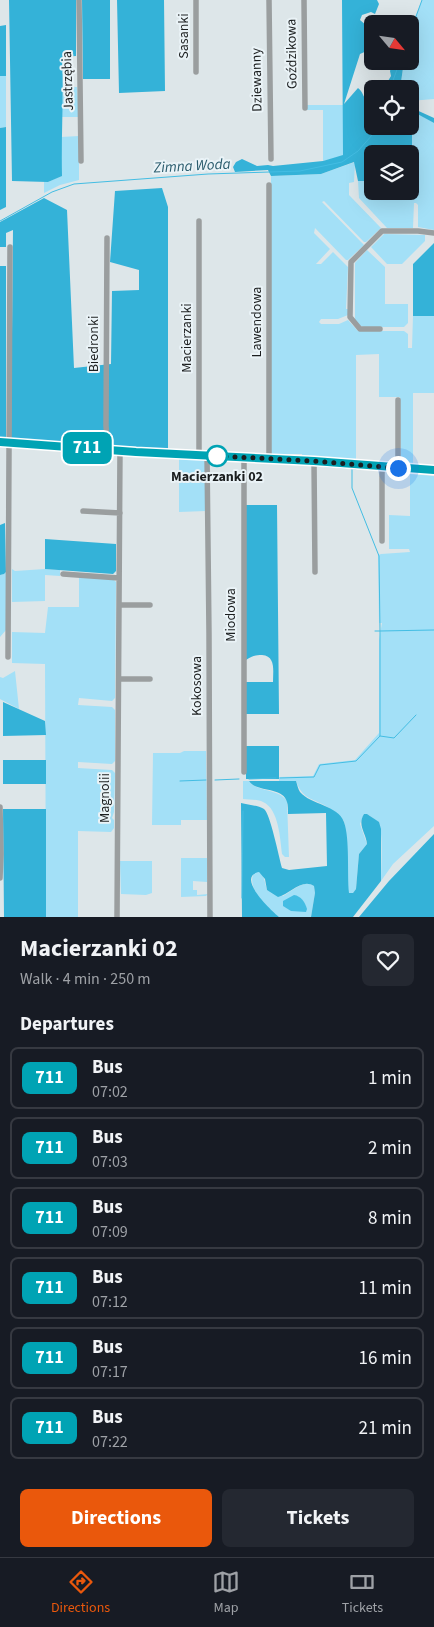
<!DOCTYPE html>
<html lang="en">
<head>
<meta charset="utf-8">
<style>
	body { margin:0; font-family:"Source Sans 3",sans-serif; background:#242831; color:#f1f3f6; height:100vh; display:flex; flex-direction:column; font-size:19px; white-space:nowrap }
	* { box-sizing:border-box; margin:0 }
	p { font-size:16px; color:#9ea1a6 }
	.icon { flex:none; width:28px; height:28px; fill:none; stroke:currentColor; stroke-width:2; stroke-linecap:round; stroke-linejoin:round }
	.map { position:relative; height:917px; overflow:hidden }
	.drawer { display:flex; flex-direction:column; background:#171b24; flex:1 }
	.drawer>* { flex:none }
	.badge { padding:0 10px; border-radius:8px; font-size:18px; line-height:32px }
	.needle { width:32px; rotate:119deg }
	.controls { position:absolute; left:364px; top:15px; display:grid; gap:10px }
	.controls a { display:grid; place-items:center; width:55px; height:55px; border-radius:8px; background:#171b24; box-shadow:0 5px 20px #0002; font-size:25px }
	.you { position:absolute; width:25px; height:25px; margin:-12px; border:4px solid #fff; border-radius:50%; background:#1a73e8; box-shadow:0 0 0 8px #1a73e833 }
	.map>.badge { position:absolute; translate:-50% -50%; box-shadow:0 0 0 2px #fff }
	h2 { padding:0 20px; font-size:19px; line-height:45px }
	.round { display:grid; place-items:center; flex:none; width:52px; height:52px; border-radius:8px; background:#242831 }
	.head { display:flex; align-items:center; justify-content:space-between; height:85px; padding:0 20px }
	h1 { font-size:24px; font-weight:700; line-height:38px }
	.button { display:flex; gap:10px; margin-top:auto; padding:10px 20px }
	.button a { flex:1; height:58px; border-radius:8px; background:#ea580c; color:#fff; font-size:20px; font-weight:700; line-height:58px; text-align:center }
	.button a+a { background:#242831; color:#f1f3f6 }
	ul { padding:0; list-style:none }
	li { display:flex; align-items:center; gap:15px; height:62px; margin:0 10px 8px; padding:0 10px; border:2px solid #363941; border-radius:8px }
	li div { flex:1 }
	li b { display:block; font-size:19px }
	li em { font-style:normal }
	li .badge { min-width:55px; font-weight:700; text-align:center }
	.dock { display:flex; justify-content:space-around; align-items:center; height:70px; border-top:1px solid #363941; background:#171b24; font-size:14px; color:#9ea1a6 }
	.dock a { display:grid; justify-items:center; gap:2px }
	.dock .current { color:#ea580c }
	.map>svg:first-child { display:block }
</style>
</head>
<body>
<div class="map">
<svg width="434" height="917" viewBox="0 0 434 917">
	<rect width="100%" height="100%" fill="#dde6e9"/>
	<path fill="#a3e0f7" d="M422,0H434V99L410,101V89H400L404,61H410V29Z
		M0,76H6V127L0,128Z
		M64,87H77L79,117H61Z
		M307,105H343V156L323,161V110H307Z
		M412,110L434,123V230L418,227V205L416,203H414L413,228H387L359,198L358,181H372V191H410V181H412Z
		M79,136V180L60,185L44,193V181L48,182L61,176V137Z
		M355,162L354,182L349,183V195L381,228L366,242H364L324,201L322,202L364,245L348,260H346L315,228L314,233L330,249L316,264H321L333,252L348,267L346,309H348V315L338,319H321L319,322L321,324H339L348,320L358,331H404L408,334V348H412L413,316H434V393H413V464L401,463L400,397H379V354L356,355V461L302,457V454H271V176L321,174Z
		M384,234L425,235V241L402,264H387L371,247Z
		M367,250L385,267V304H408V323L404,327H364L358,325L355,320V263Z
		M179,458H201L205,462L206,511L179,512Z
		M410,474L434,476V826L393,864L381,881C381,871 383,837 380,829C378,822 371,814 364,814L360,824L367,844L359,854L356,889L353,893H348L347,842L344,821C339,817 334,812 329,808C314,798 303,801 296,781H279V777L313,776L319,764L355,760L379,733V640L382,623H379L378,555L381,554L410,552L409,549H389V515L410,516Z
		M12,569L15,571L45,569L60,570V576L45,575V601L12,602Z
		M6,572V630L0,637V575L4,574Z
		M79,577L113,579L116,582L115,698L112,701L79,698L78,705L112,707L115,710V761L112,764L78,762V768L112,770L115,773L114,812L112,818L114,820V828L111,832L78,831V917H46L45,664L12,663V632L45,633L48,607H79Z
		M15,671L19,709L0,699V677L3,678Z
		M184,751H206L207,820H181V825H152L153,753H180Z
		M243,781H249C258,793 278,788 287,801L289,857H285L282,854C280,839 279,809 263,802C258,799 249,800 243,799Z
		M181,858H207V882L193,881V890H197V895L208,894L206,896L181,897Z
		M120,861H152V893L146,895L121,894Z
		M255,872H259L263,875L267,890L283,896C293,891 304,879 314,886L315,893L311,917C303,917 286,917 279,917C267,912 244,884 255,872Z"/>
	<path fill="#34b2d8" d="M9,0H76V56L62,57C64,96 61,136 62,176L48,182L12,181Z
		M82,0H110V79H83Z
		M117,0H164L165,91L119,93Z
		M342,0H377L379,4L375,14L371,12L362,15L360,20L367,26L373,24C372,39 377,47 360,54L344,104L358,88C364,92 362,99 372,104V126H410V101L412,100V108L434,118V123L412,111V181H410V154H372V181H358L354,162L321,174L271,176L268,170L235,172L233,167L236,162L242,159L257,166L268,165L273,166L323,161L343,155Z
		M6,25V76H0V26Z
		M393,61H404L400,89H385L384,82L388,81L391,76L390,71Z
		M6,127V207L0,210V128Z
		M162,188L168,207V449L11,439L13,230L6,233V247H0V222L44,198L67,210L74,368L111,364L112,291L139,290V270L110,262L115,191Z
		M434,243V316H413V264Z
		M0,266H6V438H0Z
		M246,505H277L279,714H246V682H273C273,671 276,656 262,655C255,655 252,656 246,660Z
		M5,523L6,572L4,574L0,575V525Z
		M45,539L116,544V571L113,574L45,569Z
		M3,702L45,721L46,735L3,736Z
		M246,746H279V779H246Z
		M3,760H46V784H3Z
		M249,781H296C297,784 298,789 300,792C311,805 338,805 344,822C350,839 347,874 349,893H353L356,889L359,854L367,844C366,833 357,825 364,814H367L379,822L381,829V881L353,917H311L315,893L314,886C302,878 290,894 278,897L267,890L265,879L259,872C235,877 272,911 279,917H242L241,803C248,805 257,805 264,809C270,813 279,857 282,868L289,870L327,866L326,813L288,814C288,810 288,805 287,802C283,786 257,793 249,781Z
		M3,809H46V917H4Z
		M434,834V917H359L389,881Z"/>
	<path fill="#43bde3" d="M294,895C301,896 305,902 307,909L306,912L291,911L283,906V901Z"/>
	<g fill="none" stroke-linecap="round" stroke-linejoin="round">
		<path stroke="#43bde3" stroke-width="1" d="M410,33L422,0
			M390,89L400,61
			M0,221L52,192L74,184L208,174L300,171L342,162L358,151L373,134L376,126
			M317,466L356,469
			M352,468V488L379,556L380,631H375
			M360,469L379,470
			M385,470L392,471
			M396,471L412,472
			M419,472L434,474
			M380,736L394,738L416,715
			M280,778L314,777L320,765L356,761L380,736V631L434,630
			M249,779L276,778
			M215,780L239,779
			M180,781L206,780
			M242,898L243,811"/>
		<path stroke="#9a9e9f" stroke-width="5.5" d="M79,0L81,161
			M196,0V72
			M269,0L271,159
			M304,0L305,108
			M199,221V455
			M107,238L106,426L108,450
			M380,329H360L350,317L351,262L382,231H418L434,233
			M0,442L136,452L314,461L434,470
			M207,455L209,633L210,917
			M244,457V772
			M269,458V185
			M314,461L315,572
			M382,467V541
			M398,468V400
			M83,511L120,513
			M63,574L119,578
			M119,605H150
			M8,657L10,247
			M119,679H150
			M0,807L1,854L0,878
			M117,917L120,451"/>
	</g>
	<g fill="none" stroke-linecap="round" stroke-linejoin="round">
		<defs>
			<path id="line" d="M0,442L136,452L314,461L434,470"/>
		</defs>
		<use href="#line" stroke="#fff" stroke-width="11"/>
		<use href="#line" stroke="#00a3b4" stroke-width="8"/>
		<path stroke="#1b1e1f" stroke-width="5" stroke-dasharray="0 9" d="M217,456L314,461L398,468"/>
	</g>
	<circle fill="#fff" stroke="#00a3b4" stroke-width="2.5" cx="217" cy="456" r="10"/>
	<g text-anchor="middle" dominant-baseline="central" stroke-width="4" stroke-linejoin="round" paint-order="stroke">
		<g font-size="14" fill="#1b1e1f" stroke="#eaf3f7">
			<text transform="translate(184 36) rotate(-90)">Sasanki</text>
			<text transform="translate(292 54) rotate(-91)">Goździkowa</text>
			<text transform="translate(257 80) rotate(-91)">Dziewanny</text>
			<text transform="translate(68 81) rotate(-92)">Jastrzębia</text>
			<text transform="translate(257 322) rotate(-90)">Lawendowa</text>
			<text transform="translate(187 338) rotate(-90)">Macierzanki</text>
			<text transform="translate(94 344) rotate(-90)">Biedronki</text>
			<text transform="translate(231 615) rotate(-90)">Miodowa</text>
			<text transform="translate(197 686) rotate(-90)">Kokosowa</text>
			<text transform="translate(105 798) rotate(-90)">Magnolii</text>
		</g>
		<g font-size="14" font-weight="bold" fill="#1b1e1f" stroke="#eaf3f7">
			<text x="217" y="477">Macierzanki 02</text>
		</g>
		<g font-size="15" font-style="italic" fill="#2b5c6d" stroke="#eaf3f7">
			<text transform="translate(192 166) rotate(-3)">Zimna Woda</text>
		</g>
	</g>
</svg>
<div class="controls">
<a><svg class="needle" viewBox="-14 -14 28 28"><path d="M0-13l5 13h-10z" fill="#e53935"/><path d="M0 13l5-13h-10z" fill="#9ea1a6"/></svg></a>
<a><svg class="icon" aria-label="locate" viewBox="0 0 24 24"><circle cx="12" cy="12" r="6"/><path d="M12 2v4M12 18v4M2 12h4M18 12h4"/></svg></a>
<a><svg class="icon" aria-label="layers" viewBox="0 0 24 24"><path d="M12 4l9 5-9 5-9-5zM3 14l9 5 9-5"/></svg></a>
</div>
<div class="you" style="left:398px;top:468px"></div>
<b class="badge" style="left:87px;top:448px;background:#00a3b4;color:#fff">711</b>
</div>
<section class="drawer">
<div class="head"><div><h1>Macierzanki 02</h1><p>Walk · 4 min · 250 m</p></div><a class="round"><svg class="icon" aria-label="heart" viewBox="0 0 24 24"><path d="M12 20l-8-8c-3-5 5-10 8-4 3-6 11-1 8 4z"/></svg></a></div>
<h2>Departures</h2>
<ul>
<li><span class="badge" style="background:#00a3b4;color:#fff">711</span><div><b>Bus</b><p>07:02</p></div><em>1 min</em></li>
<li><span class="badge" style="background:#00a3b4;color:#fff">711</span><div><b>Bus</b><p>07:03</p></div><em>2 min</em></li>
<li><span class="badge" style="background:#00a3b4;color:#fff">711</span><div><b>Bus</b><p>07:09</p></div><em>8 min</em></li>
<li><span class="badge" style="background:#00a3b4;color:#fff">711</span><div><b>Bus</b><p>07:12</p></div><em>11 min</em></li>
<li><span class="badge" style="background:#00a3b4;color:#fff">711</span><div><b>Bus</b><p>07:17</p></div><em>16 min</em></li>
<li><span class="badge" style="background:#00a3b4;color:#fff">711</span><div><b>Bus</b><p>07:22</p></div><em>21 min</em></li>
</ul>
<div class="button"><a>Directions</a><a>Tickets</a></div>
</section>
<nav class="dock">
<a class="current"><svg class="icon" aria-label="directions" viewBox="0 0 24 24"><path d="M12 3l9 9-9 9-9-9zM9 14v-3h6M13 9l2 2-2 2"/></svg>Directions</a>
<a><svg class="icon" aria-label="map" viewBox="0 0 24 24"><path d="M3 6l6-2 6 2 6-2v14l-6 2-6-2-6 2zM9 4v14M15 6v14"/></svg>Map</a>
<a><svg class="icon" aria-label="tickets" viewBox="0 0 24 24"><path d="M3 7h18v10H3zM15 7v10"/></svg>Tickets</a>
</nav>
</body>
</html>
